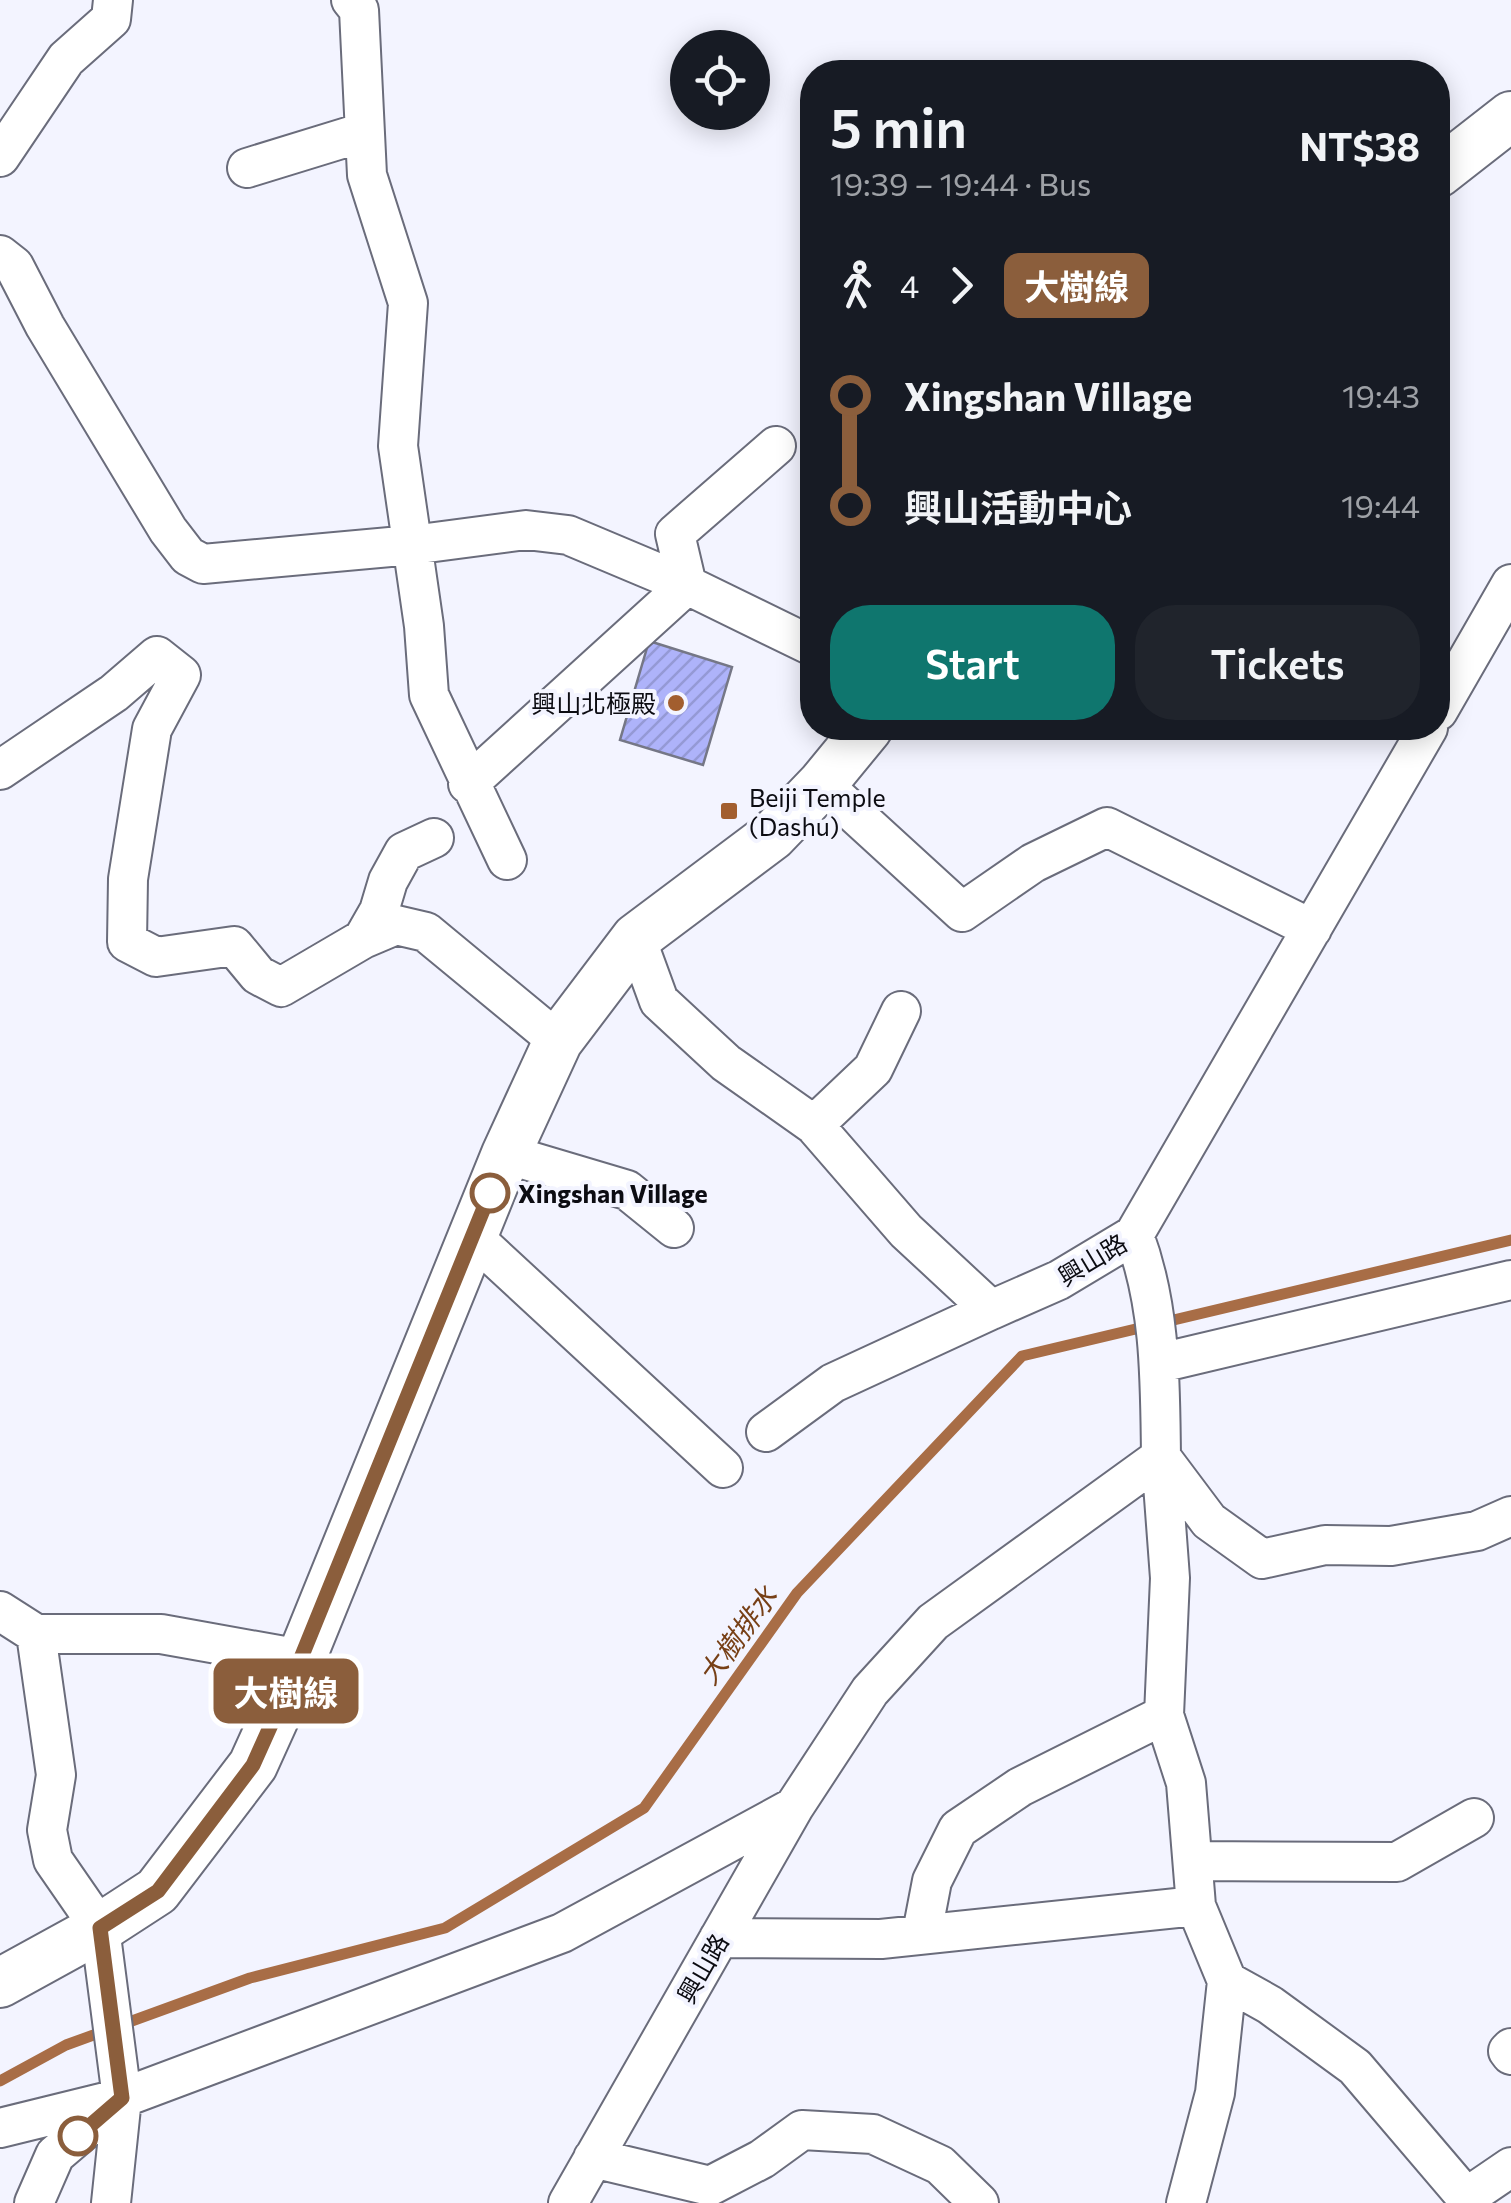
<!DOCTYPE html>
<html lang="en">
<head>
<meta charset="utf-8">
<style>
	body { margin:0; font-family:Commissioner,"Noto Sans TC",sans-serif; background:#20242c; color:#f1f3f6; height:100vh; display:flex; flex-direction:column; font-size:38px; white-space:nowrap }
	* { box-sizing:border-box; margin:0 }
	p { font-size:32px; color:#9ea1a6 }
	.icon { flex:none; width:55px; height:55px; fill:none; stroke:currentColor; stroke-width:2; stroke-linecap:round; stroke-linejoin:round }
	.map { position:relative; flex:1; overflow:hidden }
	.sheet { position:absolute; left:800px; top:60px; width:650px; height:680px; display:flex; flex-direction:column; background:#171b24; border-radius:40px; box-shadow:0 5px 25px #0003 }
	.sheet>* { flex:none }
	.badge { padding:0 20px; border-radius:15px; font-size:35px; line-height:65px }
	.controls { position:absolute; left:670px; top:30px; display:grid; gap:20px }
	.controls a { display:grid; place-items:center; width:100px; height:100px; border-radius:50%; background:#171b24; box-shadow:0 5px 25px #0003; font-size:50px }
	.map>.badge { position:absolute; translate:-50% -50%; box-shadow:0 0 0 5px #fff }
	.legs { display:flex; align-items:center; gap:15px; height:110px; padding:0 30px; font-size:32px }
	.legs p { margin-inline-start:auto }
	.summary { display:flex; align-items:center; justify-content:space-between; height:170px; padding:0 30px }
	h1 { font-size:55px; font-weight:600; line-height:75px }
	.button { display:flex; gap:20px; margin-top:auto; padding:20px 30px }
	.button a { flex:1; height:115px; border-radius:40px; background:#0f766e; color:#fff; font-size:40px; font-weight:600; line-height:115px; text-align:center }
	.button a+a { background:#20242c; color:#f1f3f6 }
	ul { padding:0 30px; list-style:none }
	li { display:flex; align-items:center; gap:35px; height:110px; font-size:38px }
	li i { display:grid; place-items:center; width:15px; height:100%; margin:0 12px; background:currentColor }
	li i::after { content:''; width:25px; height:25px; margin:-12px; border:8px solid; border-radius:50%; background:#171b24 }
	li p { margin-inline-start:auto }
	li:first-child i { background:linear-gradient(#0000 50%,currentColor 0) }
	li:last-child i { background:linear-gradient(currentColor 50%,#0000 0) }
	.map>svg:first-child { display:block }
</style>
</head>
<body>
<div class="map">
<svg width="1511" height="2203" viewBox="0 0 1511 2203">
	<defs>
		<pattern id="building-hatch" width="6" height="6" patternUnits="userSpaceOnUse" patternTransform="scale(2.5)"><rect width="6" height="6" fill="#aeb3fa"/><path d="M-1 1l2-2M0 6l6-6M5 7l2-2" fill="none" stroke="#9499d5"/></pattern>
	</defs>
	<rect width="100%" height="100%" fill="#f3f4ff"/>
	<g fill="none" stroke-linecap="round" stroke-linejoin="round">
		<path stroke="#a86d46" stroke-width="11" d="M0,2081L66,2045L250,1978L445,1928L644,1808L797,1593L1022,1356L1511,1240"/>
	</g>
	<path fill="url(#building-hatch)" stroke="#757786" stroke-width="2.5" d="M649,641L732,667L703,765L620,740Z"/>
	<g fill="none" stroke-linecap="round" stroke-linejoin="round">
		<defs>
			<path id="minor" d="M351,0L359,10L367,175L408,303L398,446L424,626L429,695L507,860
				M0,157L66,59L111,19L113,0
				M247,168L364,132
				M0,255L14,266L45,326L168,530L188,556L203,564L412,545L526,530L568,535L687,585L812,646
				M1438,711L1511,584
				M0,770L114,693L157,656L181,675L152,729L128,879L127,942L156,957L234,946L258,975L281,987L363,939L396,925L426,932L558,1041
				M468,784L687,585L675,534L776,446
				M822,784L962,912L1033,863L1107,827L1312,929
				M636,938L659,1001L726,1063L814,1125L906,1231L991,1310L1059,1280L1134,1235L1428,728
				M363,939L379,911L388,881L404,852L434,838
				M814,1125L873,1069L901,1011
				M506,1154L627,1190L674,1228
				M473,1237L723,1468
				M1160,1363L1511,1280
				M766,1432L833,1383L991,1310
				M1161,1457L1170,1578L1164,1715L1186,1783L1196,1906L1227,1981L1215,2093L1186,2203
				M1161,1457L1209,1521L1262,1559L1325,1545L1391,1546L1477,1531L1511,1516
				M0,1611L36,1634H161L301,1659
				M36,1634L56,1775L47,1830L53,1860L100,1928L122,2098L111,2203
				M1193,1861L1397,1862L1474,1818
				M922,1933L932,1881L958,1829L1020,1787L1164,1715
				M719,1938L881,1939L1196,1906
				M1227,1981L1270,2005L1355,2067L1471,2203
				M1511,2048L1508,2051L1511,2055
				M0,2128L122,2098L562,1933L794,1807
				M593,2158L710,2186L762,2159L802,2130L873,2134L940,2165L979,2203
				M1467,2197L1511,2167
				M34,2203L55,2155L116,2103
				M568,2203L794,1807L870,1691L933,1622L1161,1457C1160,1381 1161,1307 1134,1235"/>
			<path id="major" d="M1438,173L1511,116
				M0,1983L100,1928L157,1891L253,1765L301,1659L506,1154L558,1041L636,938L772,836L822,784L868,728"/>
		</defs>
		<use href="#minor" stroke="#6a6c7b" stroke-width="42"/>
		<use href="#major" stroke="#6a6c7b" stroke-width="52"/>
		<use href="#minor" stroke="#fff" stroke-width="38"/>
		<use href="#major" stroke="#fff" stroke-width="48"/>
	</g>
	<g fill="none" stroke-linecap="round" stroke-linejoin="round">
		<defs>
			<path id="line-1" d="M78,2136L122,2098L100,1928L158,1891L253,1765L301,1658L490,1193"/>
		</defs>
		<use href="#line-1" stroke="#fff" stroke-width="22"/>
		<use href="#line-1" stroke="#8b5e3c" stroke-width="15"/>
	</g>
	<g fill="#a25e2f" stroke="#f3f4ff" stroke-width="4">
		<circle cx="676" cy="703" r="10"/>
		<rect x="719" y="801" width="20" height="20" rx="5"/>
	</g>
	<g fill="#fff" stroke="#8b5e3c" stroke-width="5">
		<circle cx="490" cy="1193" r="18"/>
		<circle cx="78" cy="2136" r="18"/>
	</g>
	<g text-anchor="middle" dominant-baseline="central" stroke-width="8" stroke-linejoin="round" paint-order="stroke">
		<g font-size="25" fill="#0c0c12" stroke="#f3f4ff" text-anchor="end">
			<text x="656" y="703">興山北極殿</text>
			<text x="749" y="797" text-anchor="start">Beiji Temple<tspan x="749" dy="29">(Dashu)</tspan></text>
		</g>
		<g font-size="25" font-weight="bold" fill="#0c0c12" stroke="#f3f4ff" text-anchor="start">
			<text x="518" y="1193">Xingshan Village</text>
		</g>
		<g font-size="25" fill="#0c0c12" stroke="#f3f4ff">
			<text transform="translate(1092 1259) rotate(-31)">興山路</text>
			<text transform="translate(702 1968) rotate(-60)">興山路</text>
		</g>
		<g font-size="28" font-style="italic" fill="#774017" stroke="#f3f4ff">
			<text transform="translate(737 1635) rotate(-54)">大樹排水</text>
		</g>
	</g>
</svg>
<div class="controls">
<a><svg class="icon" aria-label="locate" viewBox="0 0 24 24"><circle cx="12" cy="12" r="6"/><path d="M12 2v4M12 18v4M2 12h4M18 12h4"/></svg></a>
</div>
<b class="badge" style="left:286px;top:1691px;background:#8b5e3c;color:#fff">大樹線</b>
<section class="sheet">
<div class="summary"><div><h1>5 min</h1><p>19:39 – 19:44 · Bus</p></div><b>NT$38</b></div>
<div class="legs"><svg class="icon" aria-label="walk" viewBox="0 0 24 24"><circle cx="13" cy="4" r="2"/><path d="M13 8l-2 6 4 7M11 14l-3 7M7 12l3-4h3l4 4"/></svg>4<svg class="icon" aria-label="forward" viewBox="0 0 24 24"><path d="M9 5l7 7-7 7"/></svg><b class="badge" style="background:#8b5e3c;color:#fff">大樹線</b></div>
<ul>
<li><i style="color:#8b5e3c"></i><b>Xingshan Village</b><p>19:43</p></li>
<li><i style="color:#8b5e3c"></i><b>興山活動中心</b><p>19:44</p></li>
</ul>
<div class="button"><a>Start</a><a>Tickets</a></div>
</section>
</div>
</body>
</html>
